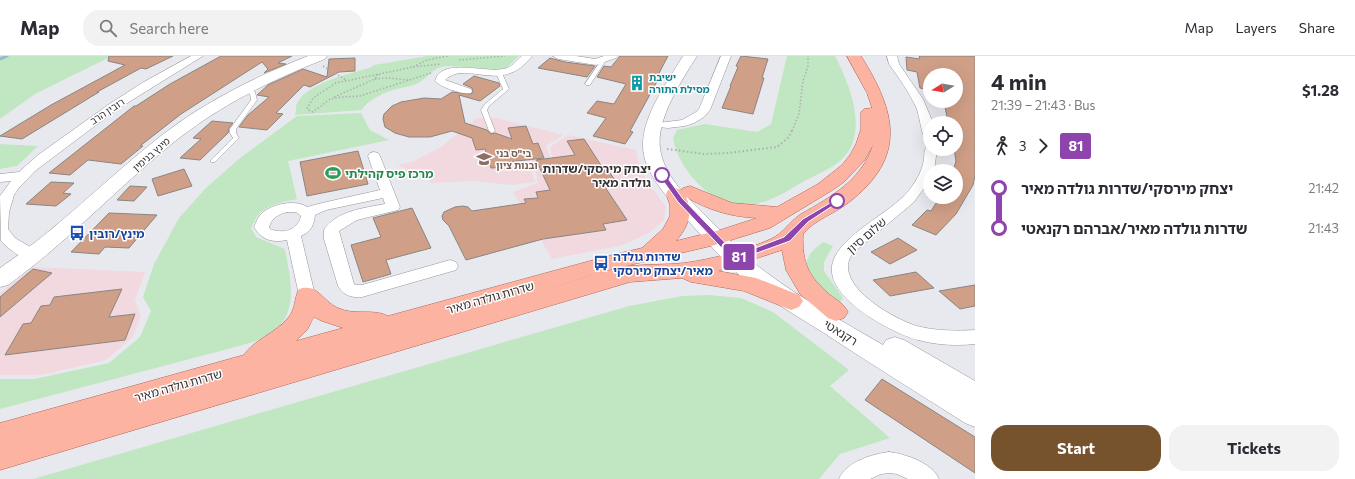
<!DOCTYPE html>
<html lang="en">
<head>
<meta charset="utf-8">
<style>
	body { margin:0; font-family:Commissioner,"Noto Sans Hebrew",sans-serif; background:#f2f2f3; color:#2b2b33; height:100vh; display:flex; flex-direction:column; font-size:15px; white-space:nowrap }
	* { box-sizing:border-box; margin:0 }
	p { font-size:13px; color:#7c7c81 }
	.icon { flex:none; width:22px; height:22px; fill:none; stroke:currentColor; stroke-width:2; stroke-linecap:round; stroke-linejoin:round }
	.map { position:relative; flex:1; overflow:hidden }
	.panel { display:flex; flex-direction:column; background:#fff; width:380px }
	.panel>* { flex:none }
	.badge { padding:0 8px; border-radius:3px; font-size:14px; line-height:26px }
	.needle { width:26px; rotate:259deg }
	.buttons { position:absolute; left:923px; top:12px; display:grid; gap:8px }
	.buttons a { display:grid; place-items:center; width:40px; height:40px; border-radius:50%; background:#fff; box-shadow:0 4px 16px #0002; font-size:20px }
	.map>.badge { position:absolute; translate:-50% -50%; box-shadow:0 0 0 2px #fff }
	.legs { display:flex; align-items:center; gap:6px; height:44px; padding:0 16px; font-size:13px }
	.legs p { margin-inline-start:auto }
	.head { display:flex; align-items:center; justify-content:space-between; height:68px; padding:0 16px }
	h1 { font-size:22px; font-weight:700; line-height:30px }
	.primary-button { display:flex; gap:8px; margin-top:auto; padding:8px 16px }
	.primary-button a { flex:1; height:46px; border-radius:16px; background:#76532c; color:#fff; font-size:16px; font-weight:700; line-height:46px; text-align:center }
	.primary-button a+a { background:#f2f2f3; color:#2b2b33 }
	ul { padding:0 16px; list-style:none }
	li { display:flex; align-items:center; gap:14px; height:40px; font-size:15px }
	li i { display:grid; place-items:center; width:6px; height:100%; margin:0 5px; background:currentColor }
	li i::after { content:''; width:10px; height:10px; margin:-5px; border:3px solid; border-radius:50%; background:#fff }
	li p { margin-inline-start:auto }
	li:first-child i { background:linear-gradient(#0000 50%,currentColor 0) }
	li:last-child i { background:linear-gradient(currentColor 50%,#0000 0) }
	header { display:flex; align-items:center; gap:24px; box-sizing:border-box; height:56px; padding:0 20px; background:#fff; border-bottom:1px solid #e1e1e2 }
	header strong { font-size:19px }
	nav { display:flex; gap:22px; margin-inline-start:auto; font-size:14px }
	.search { width:280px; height:36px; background:#f2f2f3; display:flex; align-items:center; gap:10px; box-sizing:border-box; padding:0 14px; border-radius:16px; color:#7c7c81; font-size:15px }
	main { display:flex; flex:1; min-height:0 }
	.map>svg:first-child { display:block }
</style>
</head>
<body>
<header>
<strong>Map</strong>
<div class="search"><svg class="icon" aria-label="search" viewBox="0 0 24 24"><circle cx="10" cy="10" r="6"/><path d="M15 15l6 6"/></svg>Search here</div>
<nav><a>Map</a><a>Layers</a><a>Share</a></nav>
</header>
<main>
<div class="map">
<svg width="975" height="423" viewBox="0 0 975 423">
	<rect width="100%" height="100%" fill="#e8e9ef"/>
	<path fill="#f2d8df" d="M477,62H496L563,79L546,90L553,109L530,112L535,126L511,129L475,125L429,127L431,123L397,109L412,106L441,91Z
		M568,79L636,94L639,108L646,124L666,151L664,164L649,177L623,189L552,203L513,136L538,127L535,114L554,110L550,91Z
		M32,211L145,216L135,244L141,260L132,282L106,304L42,319H0V237Z"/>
	<path fill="#c1e6c2" d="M0,0H112L35,38L0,63Z
		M427,0H519C514,4 510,10 505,12C485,21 462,6 441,11C432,13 425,25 416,28C412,30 406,31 401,32C388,35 369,42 362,54L295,59C296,56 296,53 296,50C303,28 349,18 369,12L374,9Z
		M787,0H835C849,27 868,72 845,100C835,112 815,119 801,127C789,134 775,143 760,147C719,159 680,119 673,82L677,74L705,68L757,76L771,68Z
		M361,57L370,74L389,84L288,105L297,143C275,148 260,149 251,172L256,181L285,193C291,227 301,262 264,282C258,285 249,287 243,289L0,353V323H34L109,307L140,281L151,255L143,241L154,208L179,162L206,132L240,102L297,60Z
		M0,88L38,90L17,110L0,113Z
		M823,186L833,190L824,206V215L843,242L840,246C825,237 795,218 811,197C814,193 819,189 823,186Z
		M709,239L741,242L773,256L849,314L830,330L890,382L840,398L819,423H33L629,250L682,240Z"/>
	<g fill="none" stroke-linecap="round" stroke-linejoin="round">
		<path stroke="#8bbfdb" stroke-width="3" d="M0,3L7,0"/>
	</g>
	<path fill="#d09f87" stroke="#8a8582" d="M109,0H173L146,13L141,12L97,36H99L22,83L0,80L51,49L125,9L108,5Z
		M221,0H292L278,7L286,8L264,17L268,13L262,6L181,58L140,90H143L121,108L88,104L70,119L49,117L134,50H136L170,28Z
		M620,0H668L657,21L659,22L630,75L633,76L625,88L593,80L606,62L587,57L597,45L614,48L626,28L597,21L604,10L611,11Z
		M741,0L768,3L762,22H764L753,58L722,52L731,30H730L738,11L736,10Z
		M919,0H975V120L973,129L956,158L936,179L912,169L927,154L931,155L940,141H956V115H953L956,105L954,93H956V67H948L944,45H956V19H930V34L920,32L917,16L907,14L906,1L920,3Z
		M355,2V15L339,16L310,31L304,29L276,57L283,58L267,74L239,71L248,59L269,41L257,39L268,29L303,13L327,21L329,3Z
		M550,2L565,6L595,10L587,21L538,12Z
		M474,20L499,27L500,30L480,45L459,39L465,67L487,74L491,78L495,77L512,83L508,72L526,70L533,88L538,87L544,102L508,106L510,111L491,112L485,93L476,94L472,82L452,75L430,81H409L395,77L385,71L383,63L384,58L392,50L401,46L424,42L441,43L452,36L471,38L473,36L472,32L463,28Z
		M212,65L233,67L229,72L228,77L200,104L180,102L201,83L193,82Z
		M584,83L606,117H610L619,130L605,131L627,164L603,168L606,174L543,183L466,204L449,170L443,164L442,160L444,156L455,151L463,150L468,151L472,155L526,147L524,143L538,142L536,136L550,134L536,104L575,99L567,85Z
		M358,95L368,128L307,140L300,106Z
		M184,113L192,130L158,140L152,123Z
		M51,126L74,127L63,137L71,138L56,150L26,148Z
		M130,130L147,131L134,145L117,144Z
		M412,152L431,192L386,204L391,218L363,226L351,189L381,181L373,162Z
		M109,157L157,159L129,192L105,191L99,198L71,196Z
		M898,182L917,194L890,208L871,196Z
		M33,213L52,217L0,261V241Z
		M916,216L934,232L890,240L873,224Z
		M975,229V250L960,253L939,235Z
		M122,233L109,261L135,258L125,284L5,299L23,268L31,267L41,250L50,249L54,241Z
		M882,323L975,381V417L865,344Z"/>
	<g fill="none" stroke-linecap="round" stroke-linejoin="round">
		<defs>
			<path id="lane" d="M602,3L606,4L590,29H586L585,28Z
				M499,15L502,17L509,33L489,50L487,54L495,75L492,77L489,75L481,54L485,48L503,33L496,17Z
				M245,32H249L255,36L257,44L236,73V77L239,82L215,106H211V104L233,82L230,77V73L251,44L250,38L245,34Z"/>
			<path id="street" d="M191,0H203L116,54L35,115L18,133L14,139L9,156L8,173L15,182L39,196L41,200L39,204C25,207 10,194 1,185L0,140L11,125L0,126V118L19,116L38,99L108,49L142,27Z
				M522,0H532C502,40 466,3 445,24L471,33L472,35L471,37C463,39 440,31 435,25C441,0 488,19 507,12C513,10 517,4 522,0Z
				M553,0H576L595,3L604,0H618L616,2L596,9L558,3Z
				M721,0H731L710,54L704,61L694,67L685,70L668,72L658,71L656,69L658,67L682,64L696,56L699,53Z
				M887,0H897L899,8L923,43L933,67H930V86L926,85C921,78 920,60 916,51C909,36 899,22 889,8Z
				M927,90H930V93H937L934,115H930V123L928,127L913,147L853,197C830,227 893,263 917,270C936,275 956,275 975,274V288C956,290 937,289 918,284C892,277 818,239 834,203C843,180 884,159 903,141C912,132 920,120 923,108C925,102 923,95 927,90Z
				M374,96L378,97L380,100L400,151L398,154L357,164L339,175L354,228L356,229H362L450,204L456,206L458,210L456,214L362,241C351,242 343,239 338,230L324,183V174C336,155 364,152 385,148L383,142L326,154L315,159C314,169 311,176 301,180L315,239L313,243L307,245L301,243L299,239L287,184C272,187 262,184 254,171C256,166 258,161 262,157C272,148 296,143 307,151L322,147L380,134L368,100L370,97ZM288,156H296L301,160C298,175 282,178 270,173L269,171C272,162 278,158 288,156Z
				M889,396C906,398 932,407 939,423H908L897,418L889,417L881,418L870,423H839C846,406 872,398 889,396Z"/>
			<path id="secondary" d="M308,0H327L325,3C271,24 219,50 174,86C117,132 68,186 8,229L0,231V212C58,173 107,122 162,79C206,45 257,20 308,0Z
				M683,0H697C682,24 656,63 660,92C663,118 685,139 703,157C723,177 743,200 767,217C803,244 844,266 883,289L886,284L895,281L904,284L975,325V371L965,367C918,337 871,308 824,277C800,262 774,247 751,229C726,209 705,183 683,159C667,141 643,116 643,90C642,60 668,25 683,0Z"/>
			<path id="primary" d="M847,0H861C896,56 908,101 848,147C834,158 814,164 803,178C802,207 808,220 830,239C837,244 844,248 848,256L844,262L836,265L828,262L800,238L786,214L782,194L718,215L756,222L799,239L803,245L799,251L791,254L744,235L691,226L682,222L630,226L0,414V367L244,299C251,286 277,276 288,262C296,253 294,242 299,233C318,227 322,245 338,252C354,260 373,252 388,260L612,199L642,192L663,173L670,160V149L666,138L668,134L675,132L682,134L683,132L690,130L732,147L777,151L818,128L842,109L850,99L856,88L861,73V56L864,53L872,52L867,37ZM873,89C862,124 831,141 801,158C790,165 784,177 771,183C744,195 713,203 684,207C666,209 648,208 630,210C598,216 567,227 536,236L613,213L715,189L770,172L831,135L844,126L864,105ZM686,141C708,154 731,161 757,162L720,174L676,185C687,172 694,158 686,141ZM314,261L322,265L343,272L296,285L307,274Z"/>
		</defs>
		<use href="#lane" stroke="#95959b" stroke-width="1"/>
		<use href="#street" stroke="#95959b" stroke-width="1"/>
		<use href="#secondary" stroke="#95959b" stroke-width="1"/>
		<use href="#primary" stroke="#b46554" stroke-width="1"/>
		<path stroke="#afafb4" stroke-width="1.5" stroke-dasharray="1.5 2" stroke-linecap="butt" d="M0,3L7,0
			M459,4L505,0
			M323,10L346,24
			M413,11L427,4L448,0
			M431,17L360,40L342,41L330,43L313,56L307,53L313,42L336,27L413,11L441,8
			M375,23L388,22L409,24
			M334,41L375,23L378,18
			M792,75L799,58L803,25L808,10V0"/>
		<path stroke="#afafb4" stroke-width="2" stroke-dasharray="1.5 2.5" stroke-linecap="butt" d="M667,93L704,98L728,97L777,91L789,81L792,74"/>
		<use href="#lane" fill="#fff" fill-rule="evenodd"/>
		<use href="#street" fill="#fff" fill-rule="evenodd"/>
		<use href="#secondary" fill="#fff" fill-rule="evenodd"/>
		<use href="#primary" fill="#fcb3a2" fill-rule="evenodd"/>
	</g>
	<path fill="#8e44ad" stroke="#fff" d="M660,117H664L683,143L737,199L784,181L803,163L835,144L840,145L808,166L790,185L735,205L733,204L678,146L659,119Z"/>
	<defs>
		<symbol id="building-bare" viewBox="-9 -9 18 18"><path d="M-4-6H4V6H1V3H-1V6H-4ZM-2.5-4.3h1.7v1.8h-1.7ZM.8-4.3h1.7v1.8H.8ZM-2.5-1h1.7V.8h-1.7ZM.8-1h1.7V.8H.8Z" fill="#0f9aa8" stroke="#fff" stroke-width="2.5" paint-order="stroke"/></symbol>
		<symbol id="school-bare" viewBox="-9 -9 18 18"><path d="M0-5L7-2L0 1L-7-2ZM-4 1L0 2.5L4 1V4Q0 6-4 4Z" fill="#8d6e63" stroke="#fff" stroke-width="2.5" paint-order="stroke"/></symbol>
		<symbol id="stadium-bare" viewBox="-9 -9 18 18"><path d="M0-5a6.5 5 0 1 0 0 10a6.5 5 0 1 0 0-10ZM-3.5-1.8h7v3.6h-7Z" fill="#2e9e5b" stroke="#fff" stroke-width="2.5" paint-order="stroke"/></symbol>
		<symbol id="bus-bare" viewBox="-9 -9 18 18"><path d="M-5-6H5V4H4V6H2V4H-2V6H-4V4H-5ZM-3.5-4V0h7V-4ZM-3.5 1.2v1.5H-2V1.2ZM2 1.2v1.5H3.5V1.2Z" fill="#1a4fb4" stroke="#fff" stroke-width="2.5" paint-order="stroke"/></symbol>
	</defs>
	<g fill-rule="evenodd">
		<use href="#building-bare" x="626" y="16" width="22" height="22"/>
		<use href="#school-bare" x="473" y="92" width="22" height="22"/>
		<use href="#stadium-bare" x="322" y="106" width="22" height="22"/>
		<use href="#bus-bare" x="66" y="166" width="22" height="22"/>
		<use href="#bus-bare" x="590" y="196" width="22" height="22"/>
	</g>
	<g fill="#fff" stroke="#8e44ad" stroke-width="2">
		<circle cx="662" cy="119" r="7"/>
		<circle cx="837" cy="145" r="7"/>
	</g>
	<g text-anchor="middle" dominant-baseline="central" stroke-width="3" stroke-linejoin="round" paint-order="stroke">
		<g font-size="10" font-weight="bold" fill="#0d838f" stroke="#fff" text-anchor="start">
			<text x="649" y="21">ישיבת<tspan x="649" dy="12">מסילת התורה</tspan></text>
		</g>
		<g font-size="10" fill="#323235" stroke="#fff">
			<text transform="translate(107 55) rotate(-33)">רובין הרב</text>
			<text transform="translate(151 98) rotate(-41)">מינץ בנימין</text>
		</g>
		<g font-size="10" font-weight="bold" fill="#785e54" stroke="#fff" text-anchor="start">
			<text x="496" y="97">בי"ס בני<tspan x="496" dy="12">ובנות ציון</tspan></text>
		</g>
		<g font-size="12" font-weight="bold" fill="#323235" stroke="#fff" text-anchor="end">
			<text x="651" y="112">יצחק מירסקי/שדרות<tspan x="651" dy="14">גולדה מאיר</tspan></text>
		</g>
		<g font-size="12" font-weight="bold" fill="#27864d" stroke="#fff" text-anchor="start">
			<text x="345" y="117">מרכז פיס קהילתי</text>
		</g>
		<g font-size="12" font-weight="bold" fill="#164399" stroke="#fff" text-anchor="start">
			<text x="89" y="177">מינץ/רובין</text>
			<text x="613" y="200">שדרות גולדה<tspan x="613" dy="14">מאיר/יצחק מירסקי</tspan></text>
		</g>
		<g font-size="12" fill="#323235" stroke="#fff">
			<text transform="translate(866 179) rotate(-41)">שלום סיון</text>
			<text transform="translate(490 241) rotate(-16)">שדרות גולדה מאיר</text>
			<text transform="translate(841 276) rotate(32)">רקנאטי</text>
			<text transform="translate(178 329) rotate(-16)">שדרות גולדה מאיר</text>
		</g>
	</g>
</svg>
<div class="buttons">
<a><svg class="needle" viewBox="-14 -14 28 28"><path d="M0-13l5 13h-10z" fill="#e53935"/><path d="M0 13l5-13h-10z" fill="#7c7c81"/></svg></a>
<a><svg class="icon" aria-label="locate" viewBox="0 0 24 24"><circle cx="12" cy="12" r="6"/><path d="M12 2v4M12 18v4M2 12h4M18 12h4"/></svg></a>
<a><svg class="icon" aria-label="layers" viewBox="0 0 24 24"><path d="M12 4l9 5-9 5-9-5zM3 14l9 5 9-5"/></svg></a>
</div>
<b class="badge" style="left:739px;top:201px;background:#8e44ad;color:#fff">81</b>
</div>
<section class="panel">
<div class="head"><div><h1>4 min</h1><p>21:39 – 21:43 · Bus</p></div><b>$1.28</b></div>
<div class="legs"><svg class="icon" aria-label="walk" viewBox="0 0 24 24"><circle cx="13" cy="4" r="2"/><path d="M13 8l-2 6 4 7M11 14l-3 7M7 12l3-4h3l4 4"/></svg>3<svg class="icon" aria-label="forward" viewBox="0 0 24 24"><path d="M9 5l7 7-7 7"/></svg><b class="badge" style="background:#8e44ad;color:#fff">81</b></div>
<ul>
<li><i style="color:#8e44ad"></i><b>יצחק מירסקי/שדרות גולדה מאיר</b><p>21:42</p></li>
<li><i style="color:#8e44ad"></i><b>שדרות גולדה מאיר/אברהם רקנאטי</b><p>21:43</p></li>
</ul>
<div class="primary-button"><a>Start</a><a>Tickets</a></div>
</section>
</main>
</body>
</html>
